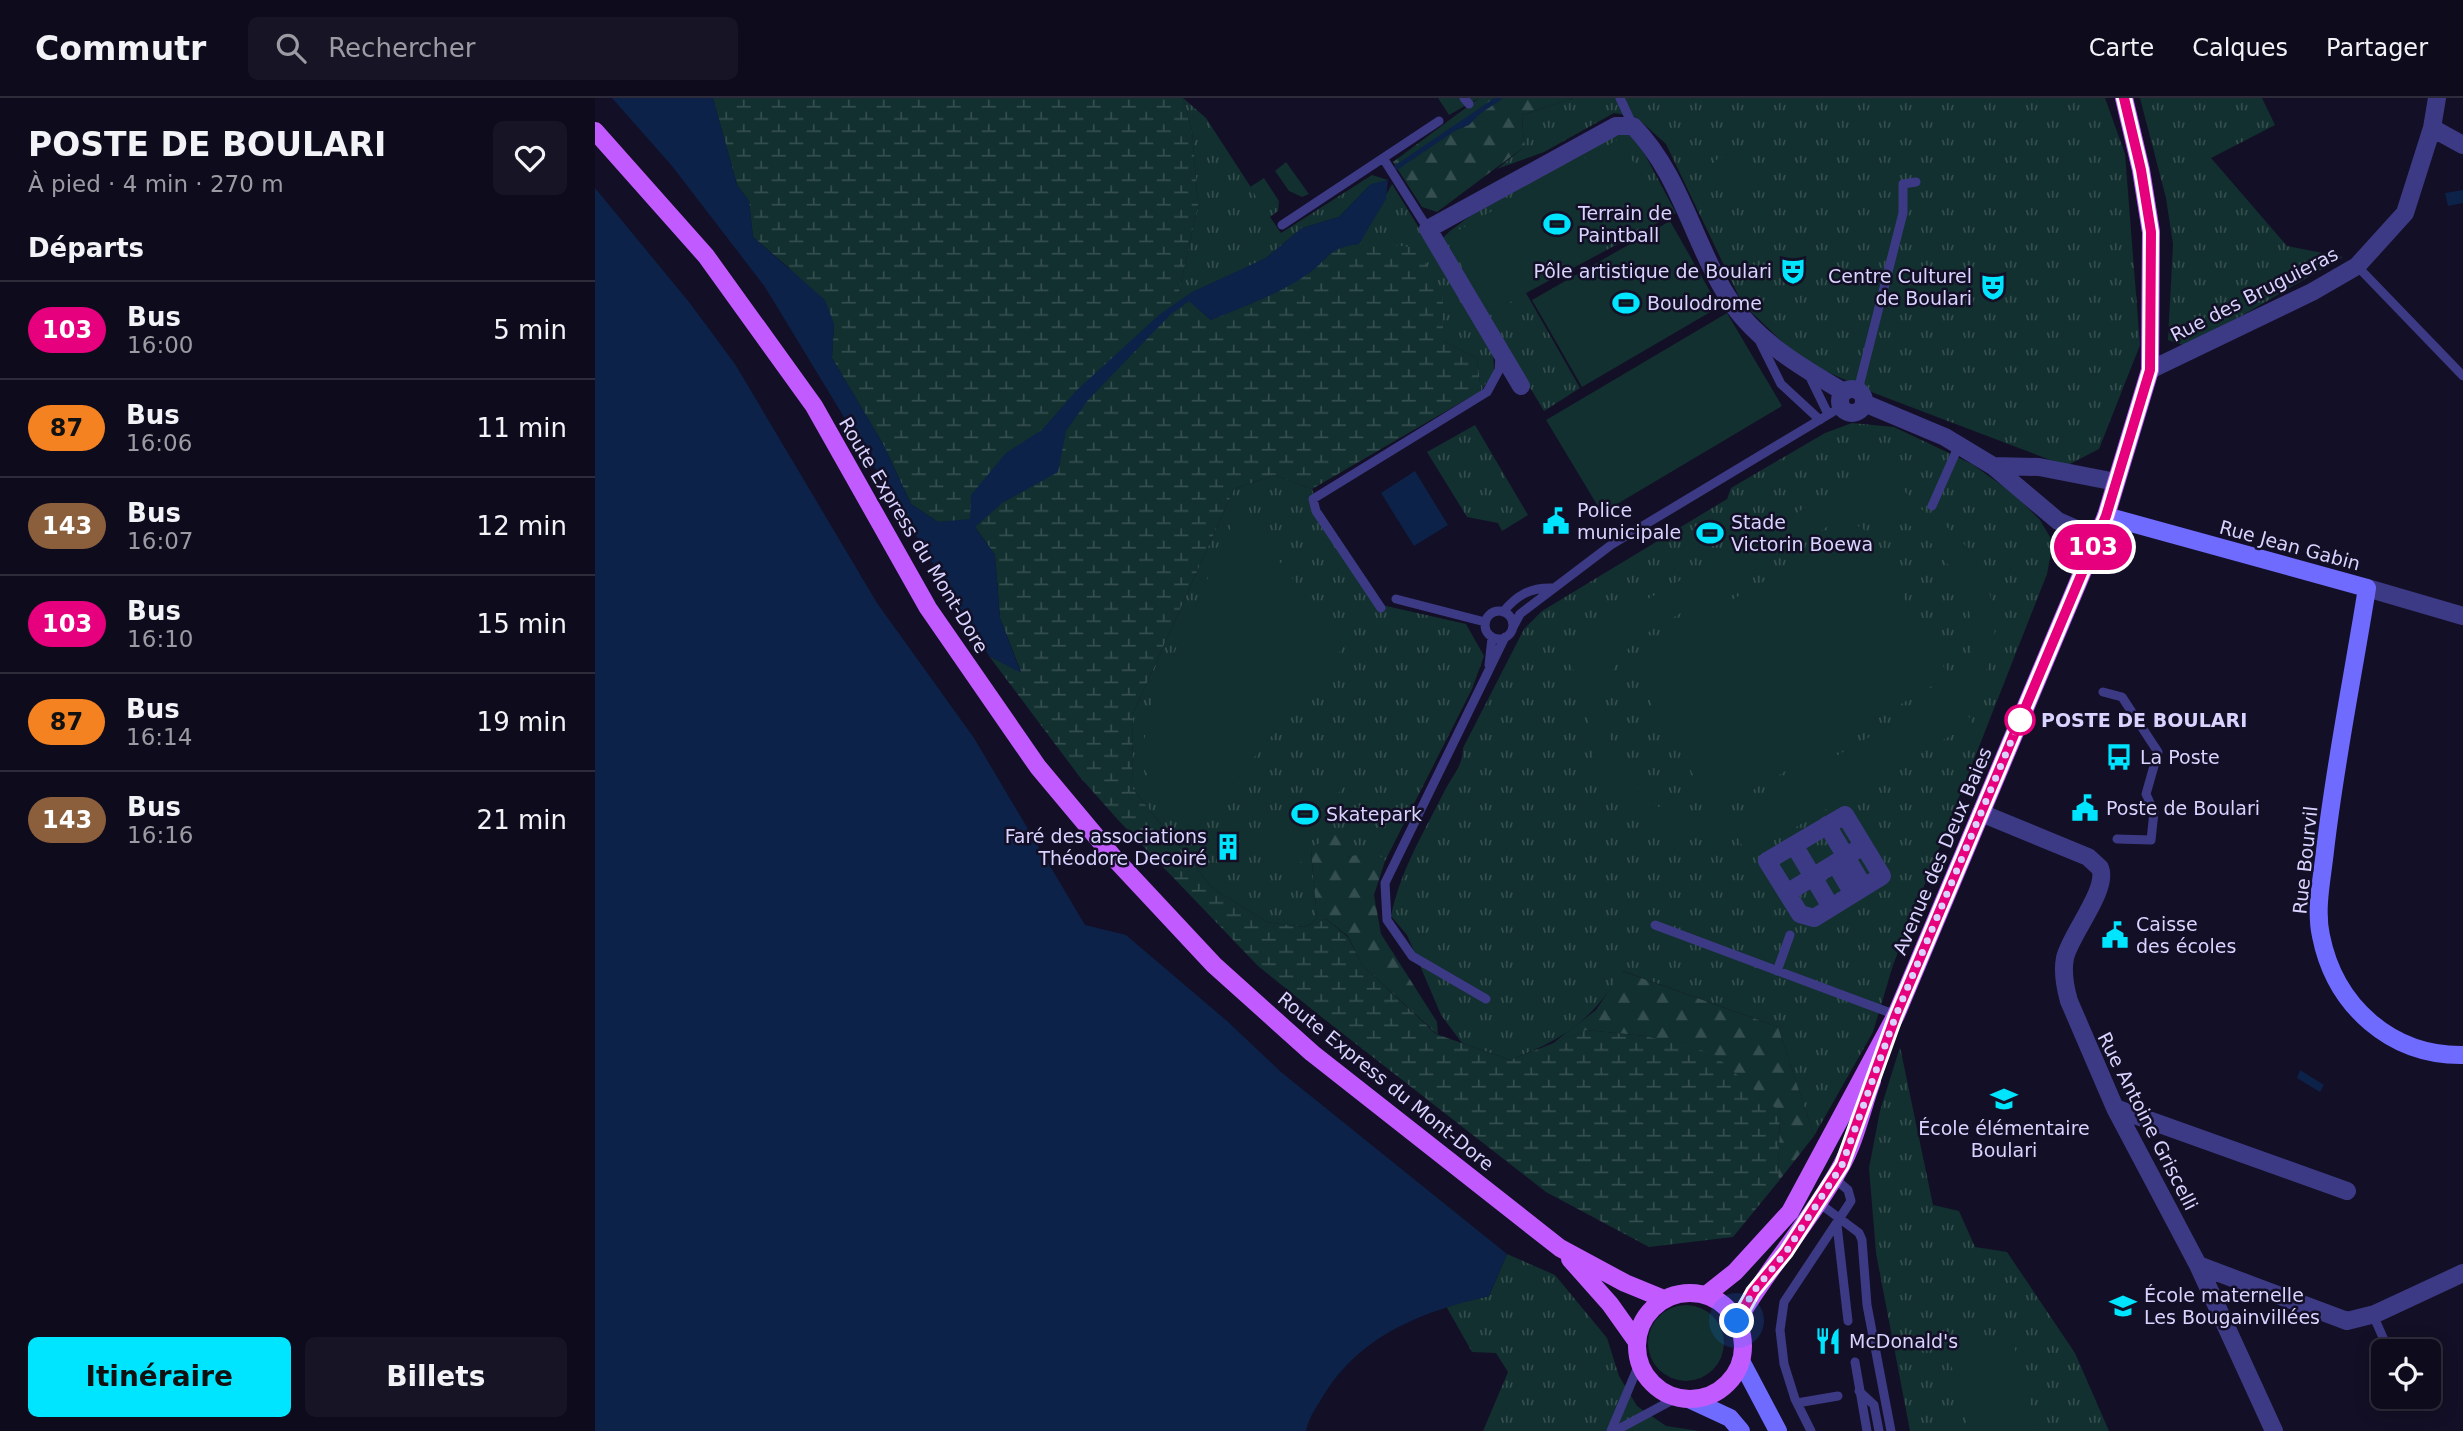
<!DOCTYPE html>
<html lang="fr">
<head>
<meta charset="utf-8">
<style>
	body { margin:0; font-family:"DejaVu Sans",sans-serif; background:#171425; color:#f1f3f6; height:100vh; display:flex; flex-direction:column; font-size:26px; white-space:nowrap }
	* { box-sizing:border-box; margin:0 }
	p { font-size:23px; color:#9b9ba3 }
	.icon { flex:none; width:38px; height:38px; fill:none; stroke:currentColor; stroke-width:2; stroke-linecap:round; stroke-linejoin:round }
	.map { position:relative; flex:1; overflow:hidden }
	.details { display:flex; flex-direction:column; background:#0e0b1c; width:595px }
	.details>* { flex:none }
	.badge { padding:0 14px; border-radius:23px; font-size:24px; line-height:46px }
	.controls { position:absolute; left:1776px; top:1241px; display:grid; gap:14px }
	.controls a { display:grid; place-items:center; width:70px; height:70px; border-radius:10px; background:#0e0b1c; box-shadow:0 4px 18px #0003,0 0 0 2px #2e2b3b; font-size:35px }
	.you { position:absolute; width:35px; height:35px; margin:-18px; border:5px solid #fff; border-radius:50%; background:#1a73e8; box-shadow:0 0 0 10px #1a73e833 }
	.map>.badge { position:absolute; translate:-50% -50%; box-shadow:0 0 0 4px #fff }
	h2 { padding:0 28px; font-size:26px; line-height:63px }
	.round { display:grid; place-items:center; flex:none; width:74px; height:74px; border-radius:10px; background:#171425 }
	.overview { display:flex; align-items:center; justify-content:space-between; height:119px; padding:0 28px }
	h1 { font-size:33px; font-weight:600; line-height:52px }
	.button { display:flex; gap:14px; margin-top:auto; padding:14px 28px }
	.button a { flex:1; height:80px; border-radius:10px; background:#00e5ff; color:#111; font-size:28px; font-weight:600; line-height:80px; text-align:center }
	.button a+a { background:#171425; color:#f1f3f6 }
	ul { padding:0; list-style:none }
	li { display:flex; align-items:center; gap:21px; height:98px; padding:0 28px; border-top:2px solid #2e2b3b }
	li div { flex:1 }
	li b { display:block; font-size:26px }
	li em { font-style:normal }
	li .badge { min-width:77px; font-weight:700; text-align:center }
	header { display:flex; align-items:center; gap:42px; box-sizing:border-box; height:98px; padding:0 35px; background:#0e0b1c; border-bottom:2px solid #2e2b3b }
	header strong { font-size:33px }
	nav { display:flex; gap:38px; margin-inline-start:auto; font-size:24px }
	.search { width:490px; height:63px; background:#171425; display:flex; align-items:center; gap:18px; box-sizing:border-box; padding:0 24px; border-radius:10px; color:#9b9ba3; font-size:26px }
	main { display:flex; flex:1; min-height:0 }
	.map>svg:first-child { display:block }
</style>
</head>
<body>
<header>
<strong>Commutr</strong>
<div class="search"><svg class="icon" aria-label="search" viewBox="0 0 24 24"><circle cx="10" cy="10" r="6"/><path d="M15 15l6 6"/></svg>Rechercher</div>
<nav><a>Carte</a><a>Calques</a><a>Partager</a></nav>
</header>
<main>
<section class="details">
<div class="overview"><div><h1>POSTE DE BOULARI</h1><p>À pied · 4 min · 270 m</p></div><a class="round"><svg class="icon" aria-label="heart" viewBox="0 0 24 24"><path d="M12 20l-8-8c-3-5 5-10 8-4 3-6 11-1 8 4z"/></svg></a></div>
<h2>Départs</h2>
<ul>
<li><span class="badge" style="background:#e6007e;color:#fff">103</span><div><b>Bus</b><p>16:00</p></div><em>5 min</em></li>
<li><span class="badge" style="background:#f58220;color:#111">87</span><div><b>Bus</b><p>16:06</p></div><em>11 min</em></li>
<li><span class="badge" style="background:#8b5e3c;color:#fff">143</span><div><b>Bus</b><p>16:07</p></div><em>12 min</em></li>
<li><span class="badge" style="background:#e6007e;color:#fff">103</span><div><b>Bus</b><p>16:10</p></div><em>15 min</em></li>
<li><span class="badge" style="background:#f58220;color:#111">87</span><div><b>Bus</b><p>16:14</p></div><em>19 min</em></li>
<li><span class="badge" style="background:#8b5e3c;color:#fff">143</span><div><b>Bus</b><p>16:16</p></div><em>21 min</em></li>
</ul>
<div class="button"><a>Itinéraire</a><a>Billets</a></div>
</section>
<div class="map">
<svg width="1868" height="1333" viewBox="0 0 1868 1333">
	<defs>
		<pattern id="grass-tufts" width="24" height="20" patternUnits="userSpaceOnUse" patternTransform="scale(1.75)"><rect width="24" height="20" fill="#12302f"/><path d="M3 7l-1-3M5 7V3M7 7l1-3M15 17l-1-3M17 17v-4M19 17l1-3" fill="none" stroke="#344d4e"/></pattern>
		<pattern id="forest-firs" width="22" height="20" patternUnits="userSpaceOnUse" patternTransform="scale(1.75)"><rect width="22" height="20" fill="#12302f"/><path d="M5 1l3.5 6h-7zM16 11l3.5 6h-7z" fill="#344d4e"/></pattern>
		<pattern id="wetland-marsh" width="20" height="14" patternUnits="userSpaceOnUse" patternTransform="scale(1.75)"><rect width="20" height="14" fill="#12302f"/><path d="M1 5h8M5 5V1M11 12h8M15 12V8" fill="none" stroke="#344d4e"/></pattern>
	</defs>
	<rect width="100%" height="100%" fill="#130f26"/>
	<path fill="url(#grass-tufts)" d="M588,0L611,20L670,111L684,103L683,113L675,119L686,135L777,77L793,82L774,88L744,119L707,130L671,160L589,200L584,194L603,107L597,33Z
		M978,0H1510L1530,56L1545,247L1504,351L1471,368L1279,295L1206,262L1147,205L1071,46L1041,19L1019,15L949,54L902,71L929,49L927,17Z
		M1545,0H1667L1680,27L1616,60L1692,148L1748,159L1648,217L1588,247L1573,242L1578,146L1571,100Z
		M1033,36L1046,49L1081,115L931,195L985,290L949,313L847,142C858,121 987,54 1016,37Z
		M797,86L898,250L899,274L886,293L882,260L848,243V196L764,146Z
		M1257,325L1299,329L1377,366L1419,396L1445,422L1458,444L1452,476L1298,867L1278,934L1219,1038L1183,929L1028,873C993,925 973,939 915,962L867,945L846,917L812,837L796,818C805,773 829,734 849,694C857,678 868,668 868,650L929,531L947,513L1132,401L1136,390L1230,335Z
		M880,327L933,417L907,433L903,425L872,419L832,354Z
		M679,377L717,391L724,410L778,505L871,526L889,558L877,591L790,763L780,754L752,759L716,752L722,821L709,829L672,824L617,790L537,690L538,616L639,391Z
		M1305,949L1338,1107L1364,1113L1380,1149L1412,1154L1480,1255L1514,1333H1315L1281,1155L1274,1070L1285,1013Z
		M912,1156L960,1177L1012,1240L1024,1278L1042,1308L1071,1328L1104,1333H888L913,1274L901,1255L877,1254L851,1208L894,1198Z"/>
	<path fill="url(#forest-firs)" d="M884,0H978L927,17L929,49L842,114L827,109L798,64Z
		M740,731L752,759L780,753L790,763L779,797L786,836L842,924L843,937L767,867L753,838L731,821L709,829L722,821L716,752Z
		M1027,873L1183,929L1219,1038L1183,1084L1185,1014L1050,938L992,932L957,946L1001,912Z"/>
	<path fill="url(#wetland-marsh)" d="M118,0H588L597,33L603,107L584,194L616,222L730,161L740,149L776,144L822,150L848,196V243L882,260L886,293L717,391L679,377L639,391L538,616L537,690L617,790L672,824L709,829L731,821L753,839L767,867L841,936L915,962L992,932L1050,938L1117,955L1185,1014L1183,1084L1138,1139L1054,1149L951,1094L729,921L663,868L524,723L484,678L394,558L426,574L405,520L400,457L375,422L343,424L316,406L288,346L237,260L239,226L194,170L158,139L154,103L142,87Z"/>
	<path fill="#12302f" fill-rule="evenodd" d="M843,0H884L854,17Z
		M1024,41L1070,115L896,215L854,144L855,137Z
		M1143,52L1156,83L1132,93L1119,63Z
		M691,64L714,96L707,99L694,93L680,73Z
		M669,80L684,103L670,112L655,89Z
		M1075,123L1124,209L987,289L937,202Z
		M1132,215L1187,308L1007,415L951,322Z
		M1291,363C1300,376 1308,393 1318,404C1330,416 1348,424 1361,437C1405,483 1417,560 1367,606L1377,625L1284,680L1283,686L1255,703L1247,702L1153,757L1141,737C1079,753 1014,713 996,651C992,634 996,610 992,598C987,582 974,566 965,552ZM1272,417C1286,418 1301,420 1314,427C1351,447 1387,516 1376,557C1371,573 1358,584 1348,596C1305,621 1262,646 1219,671C1187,690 1144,725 1105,724C1048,723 996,637 1012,585C1019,562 1036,546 1055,533L1242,423Z
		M644,411L749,548L599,734L550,673V620Z
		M1266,427L1354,578L1120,714L1032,563Z
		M737,677L749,689L696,743L711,759L693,777L665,749Z
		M1053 1245a38 38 0 1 1 76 0a38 38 0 1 1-76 0Z
		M1415,1234L1443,1333H1375L1352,1252Z"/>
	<path fill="#0c2248" d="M17,0H118L142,87L154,103L158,139L230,202L239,226L237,260L288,346L316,406L343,424L375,421L376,397L411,355L447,332L482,292L564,217L597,194L671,160L707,130L744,119L776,86L793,82L791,101L764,146C728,151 736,161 710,178C682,197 647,209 616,222L594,203L576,216L493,302L471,333L463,374L407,405L380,429L400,457L405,520L426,575L394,558L170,189L77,68Z
		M896,5L874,27L842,40Z
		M0,90L94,204L140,266L282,505L379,640L490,827L531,837L632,923L686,974L912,1156L894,1198C829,1213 767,1236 730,1295C723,1307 714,1318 711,1333H0Z
		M1868,92V105L1853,108L1850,95Z
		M820,373L853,427L819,448L786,395Z
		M1705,972L1729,987L1725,994L1702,980Z"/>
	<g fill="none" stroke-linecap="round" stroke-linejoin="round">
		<path stroke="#0c2248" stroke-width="5" d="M802,69L904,0"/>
		<path stroke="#3d3a85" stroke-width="9" d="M869,0L874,6
			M1025,0L1038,28
			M788,60L833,131
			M687,127L844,23
			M1762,168L1868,278
			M1164,242L1186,286L1225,322
			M1214,277L1233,316
			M1263,292L1308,115V86L1321,84
			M1337,408L1364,347
			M801,501L890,524
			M786,510L721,413L718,401L892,294L904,272L905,258
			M890 527a14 14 0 1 1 28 0a14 14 0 1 1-28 0Z
			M908,514C922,497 936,489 958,490
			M918,529L925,516L1016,447L1246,309
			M894,567L897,540
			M1508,594L1527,599L1563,654L1551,696L1559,714L1556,742L1522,741
			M1060,827L1301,917
			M1182,873L1195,837
			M891,901L817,858L792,822L790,785L910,539
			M1224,1105L1264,1135L1267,1142L1272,1207L1296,1333
			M1242,1127L1253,1223
			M1778,1217L1794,1253
			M1260,1264L1272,1333
			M1264,1293L1279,1307L1284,1333
			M1834,1297L1841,1293
			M1814,1298L1817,1305L1830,1298
			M1202,1305L1243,1298
			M1016,1333L1045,1264
			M1020,1333L1083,1299
			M1216,1333L1200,1301L1189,1266L1185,1232L1189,1204L1256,1103L1253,1092L1239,1080"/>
		<path stroke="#3d3a85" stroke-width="18" d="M1837,30L1868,47
			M1555,272L1717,194L1762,168L1810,115L1837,30L1842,0
			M926,288L833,131L1021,28H1038C1087,78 1098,147 1136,204C1162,243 1209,271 1249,294
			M1245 303a12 12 0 1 1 24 0a12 12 0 1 1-24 0Z
			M1269,305L1350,339L1398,368
			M1502,440L1463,423L1398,368L1444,369L1521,384
			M1772,490L1868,518
			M1386,715L1493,759L1505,770C1514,791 1475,837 1470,860C1467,875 1470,889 1474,903L1520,1010L1603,1167L1679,1333
			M1250,717L1287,778L1219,820L1205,816L1172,763Z
			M1232,727L1269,789
			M1199,747L1236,809
			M1240,765L1258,796
			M1192,795L1268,748
			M1520,1010L1752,1093
			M1603,1167L1752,1223L1780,1216L1868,1175"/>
		<path stroke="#6f6bff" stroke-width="18" d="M1511,418L1772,490C1758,578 1740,665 1730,753C1727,781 1720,811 1726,838C1740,908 1796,958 1868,957
			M1146,1263L1183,1333
			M1094,1301L1135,1320L1146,1333"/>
		<path stroke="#c25bff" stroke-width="18" d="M0,33L111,158L219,308L333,510L443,669L520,761L619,867L717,955L965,1150L1030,1185L1069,1201
			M975,1161L1015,1206L1042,1244
			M1042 1248a53 53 0 1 1 106 0a53 53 0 1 1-106 0Z
			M1111,1197L1140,1174L1195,1114L1301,917L1511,418L1555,272L1556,134L1546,72L1529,0
			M1142,1223C1173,1170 1215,1124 1245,1070C1260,1044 1267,1011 1277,983"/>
	</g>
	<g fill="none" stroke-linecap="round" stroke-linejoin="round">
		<defs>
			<path id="line" d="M1142,1223L1158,1194L1191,1154L1247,1067L1301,917L1511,418L1555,272L1556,134L1546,72L1529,0"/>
		</defs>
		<use href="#line" stroke="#fff" stroke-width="16"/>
		<use href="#line" stroke="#e6007e" stroke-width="10"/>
		<path stroke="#d9d4ff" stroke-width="7" stroke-dasharray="0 12.6" d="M1142,1223L1158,1194L1191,1154L1247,1067L1301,917L1428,615L1425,622"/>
	</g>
	<defs>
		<symbol id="stadium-bare" viewBox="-9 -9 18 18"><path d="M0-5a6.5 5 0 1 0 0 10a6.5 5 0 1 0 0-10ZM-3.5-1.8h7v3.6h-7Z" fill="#00e5ff" stroke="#130f26" stroke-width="2.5" paint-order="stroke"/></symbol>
		<symbol id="theatre-bare" viewBox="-9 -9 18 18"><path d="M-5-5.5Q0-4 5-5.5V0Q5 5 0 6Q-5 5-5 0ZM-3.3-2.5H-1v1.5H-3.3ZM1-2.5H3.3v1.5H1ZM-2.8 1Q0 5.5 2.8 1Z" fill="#00e5ff" stroke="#130f26" stroke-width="2.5" paint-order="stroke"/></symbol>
		<symbol id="civic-bare" viewBox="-9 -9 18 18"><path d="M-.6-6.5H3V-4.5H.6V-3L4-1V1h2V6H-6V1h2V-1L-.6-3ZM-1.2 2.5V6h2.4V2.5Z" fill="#00e5ff" stroke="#130f26" stroke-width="2.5" paint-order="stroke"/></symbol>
		<symbol id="bus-bare" viewBox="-9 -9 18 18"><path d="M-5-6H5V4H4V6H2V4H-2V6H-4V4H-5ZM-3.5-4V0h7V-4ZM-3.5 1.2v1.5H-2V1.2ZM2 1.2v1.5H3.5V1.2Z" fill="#00e5ff" stroke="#130f26" stroke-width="2.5" paint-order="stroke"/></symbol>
		<symbol id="building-bare" viewBox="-9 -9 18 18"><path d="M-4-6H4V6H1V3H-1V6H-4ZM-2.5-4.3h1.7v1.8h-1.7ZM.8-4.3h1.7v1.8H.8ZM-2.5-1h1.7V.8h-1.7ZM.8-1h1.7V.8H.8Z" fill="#00e5ff" stroke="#130f26" stroke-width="2.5" paint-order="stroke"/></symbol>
		<symbol id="school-bare" viewBox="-9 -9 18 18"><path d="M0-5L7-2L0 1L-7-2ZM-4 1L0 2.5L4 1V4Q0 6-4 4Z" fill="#00e5ff" stroke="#130f26" stroke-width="2.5" paint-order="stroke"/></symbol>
		<symbol id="restaurant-bare" viewBox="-9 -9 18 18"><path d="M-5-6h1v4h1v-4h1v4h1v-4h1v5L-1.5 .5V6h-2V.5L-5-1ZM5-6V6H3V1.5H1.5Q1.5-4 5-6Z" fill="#00e5ff" stroke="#130f26" stroke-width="2.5" paint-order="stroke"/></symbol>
	</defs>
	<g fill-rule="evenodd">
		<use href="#stadium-bare" x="943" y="107" width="38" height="38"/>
		<use href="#theatre-bare" x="1179" y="154" width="38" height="38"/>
		<use href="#theatre-bare" x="1379" y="170" width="38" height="38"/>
		<use href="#stadium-bare" x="1012" y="186" width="38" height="38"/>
		<use href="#civic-bare" x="942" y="404" width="38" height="38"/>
		<use href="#stadium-bare" x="1096" y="416" width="38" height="38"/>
		<use href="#bus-bare" x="1505" y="640" width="38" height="38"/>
		<use href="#civic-bare" x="1471" y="691" width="38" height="38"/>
		<use href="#stadium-bare" x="691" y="697" width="38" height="38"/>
		<use href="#building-bare" x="614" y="730" width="38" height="38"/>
		<use href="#civic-bare" x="1501" y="818" width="38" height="38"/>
		<use href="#school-bare" x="1390" y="982" width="38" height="38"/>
		<use href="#school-bare" x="1509" y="1189" width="38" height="38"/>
		<use href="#restaurant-bare" x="1214" y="1224" width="38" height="38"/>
	</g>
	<circle fill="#fff" stroke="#e6007e" stroke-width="3.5" cx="1425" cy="622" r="14"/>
	<g text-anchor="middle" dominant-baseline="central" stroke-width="5" stroke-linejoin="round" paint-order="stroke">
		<g font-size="19" fill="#d9d4ff" stroke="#130f26" text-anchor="start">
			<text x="983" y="115">Terrain de<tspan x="983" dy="22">Paintball</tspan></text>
			<text x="1177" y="173" text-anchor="end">Pôle artistique de Boulari</text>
			<text x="1377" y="178" text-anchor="end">Centre Culturel<tspan x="1377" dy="22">de Boulari</tspan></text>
			<text x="1052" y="205">Boulodrome</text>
			<text x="982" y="412">Police<tspan x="982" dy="22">municipale</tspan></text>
			<text x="1136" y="424">Stade<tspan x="1136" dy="22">Victorin Boewa</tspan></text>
			<text x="1545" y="659">La Poste</text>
			<text x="1511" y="710">Poste de Boulari</text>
			<text x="731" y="716">Skatepark</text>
			<text x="612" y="738" text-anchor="end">Faré des associations<tspan x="612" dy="22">Théodore Decoiré</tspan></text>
			<text x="1541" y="826">Caisse<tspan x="1541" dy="22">des écoles</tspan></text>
			<text x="1409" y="1030" text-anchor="middle">École élémentaire<tspan x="1409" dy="22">Boulari</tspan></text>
			<text x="1549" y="1197">École maternelle<tspan x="1549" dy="22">Les Bougainvillées</tspan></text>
			<text x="1254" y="1243">McDonald's</text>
		</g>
		<g font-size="19" fill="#d9d4ff" stroke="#130f26">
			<text transform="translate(1659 196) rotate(-27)">Rue des Bruguieras</text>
			<text transform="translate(319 437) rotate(59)">Route Express du Mont-Dore</text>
			<text transform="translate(1695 447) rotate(15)">Rue Jean Gabin</text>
			<text transform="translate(1347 753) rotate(-67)">Avenue des Deux Baies</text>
			<text transform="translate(1710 762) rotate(-84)">Rue Bourvil</text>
			<text transform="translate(791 983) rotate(39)">Route Express du Mont-Dore</text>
			<text transform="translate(1553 1023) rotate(63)">Rue Antoine Griscelli</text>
		</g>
		<g font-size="19" font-weight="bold" fill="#d9d4ff" stroke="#130f26" text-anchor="start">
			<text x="1446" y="622">POSTE DE BOULARI</text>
		</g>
	</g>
</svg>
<div class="controls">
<a><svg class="icon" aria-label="locate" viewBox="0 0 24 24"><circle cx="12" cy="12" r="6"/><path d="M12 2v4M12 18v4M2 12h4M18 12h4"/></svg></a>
</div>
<div class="you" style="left:1142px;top:1223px"></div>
<b class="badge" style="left:1498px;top:449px;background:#e6007e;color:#fff">103</b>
</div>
</main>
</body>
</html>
